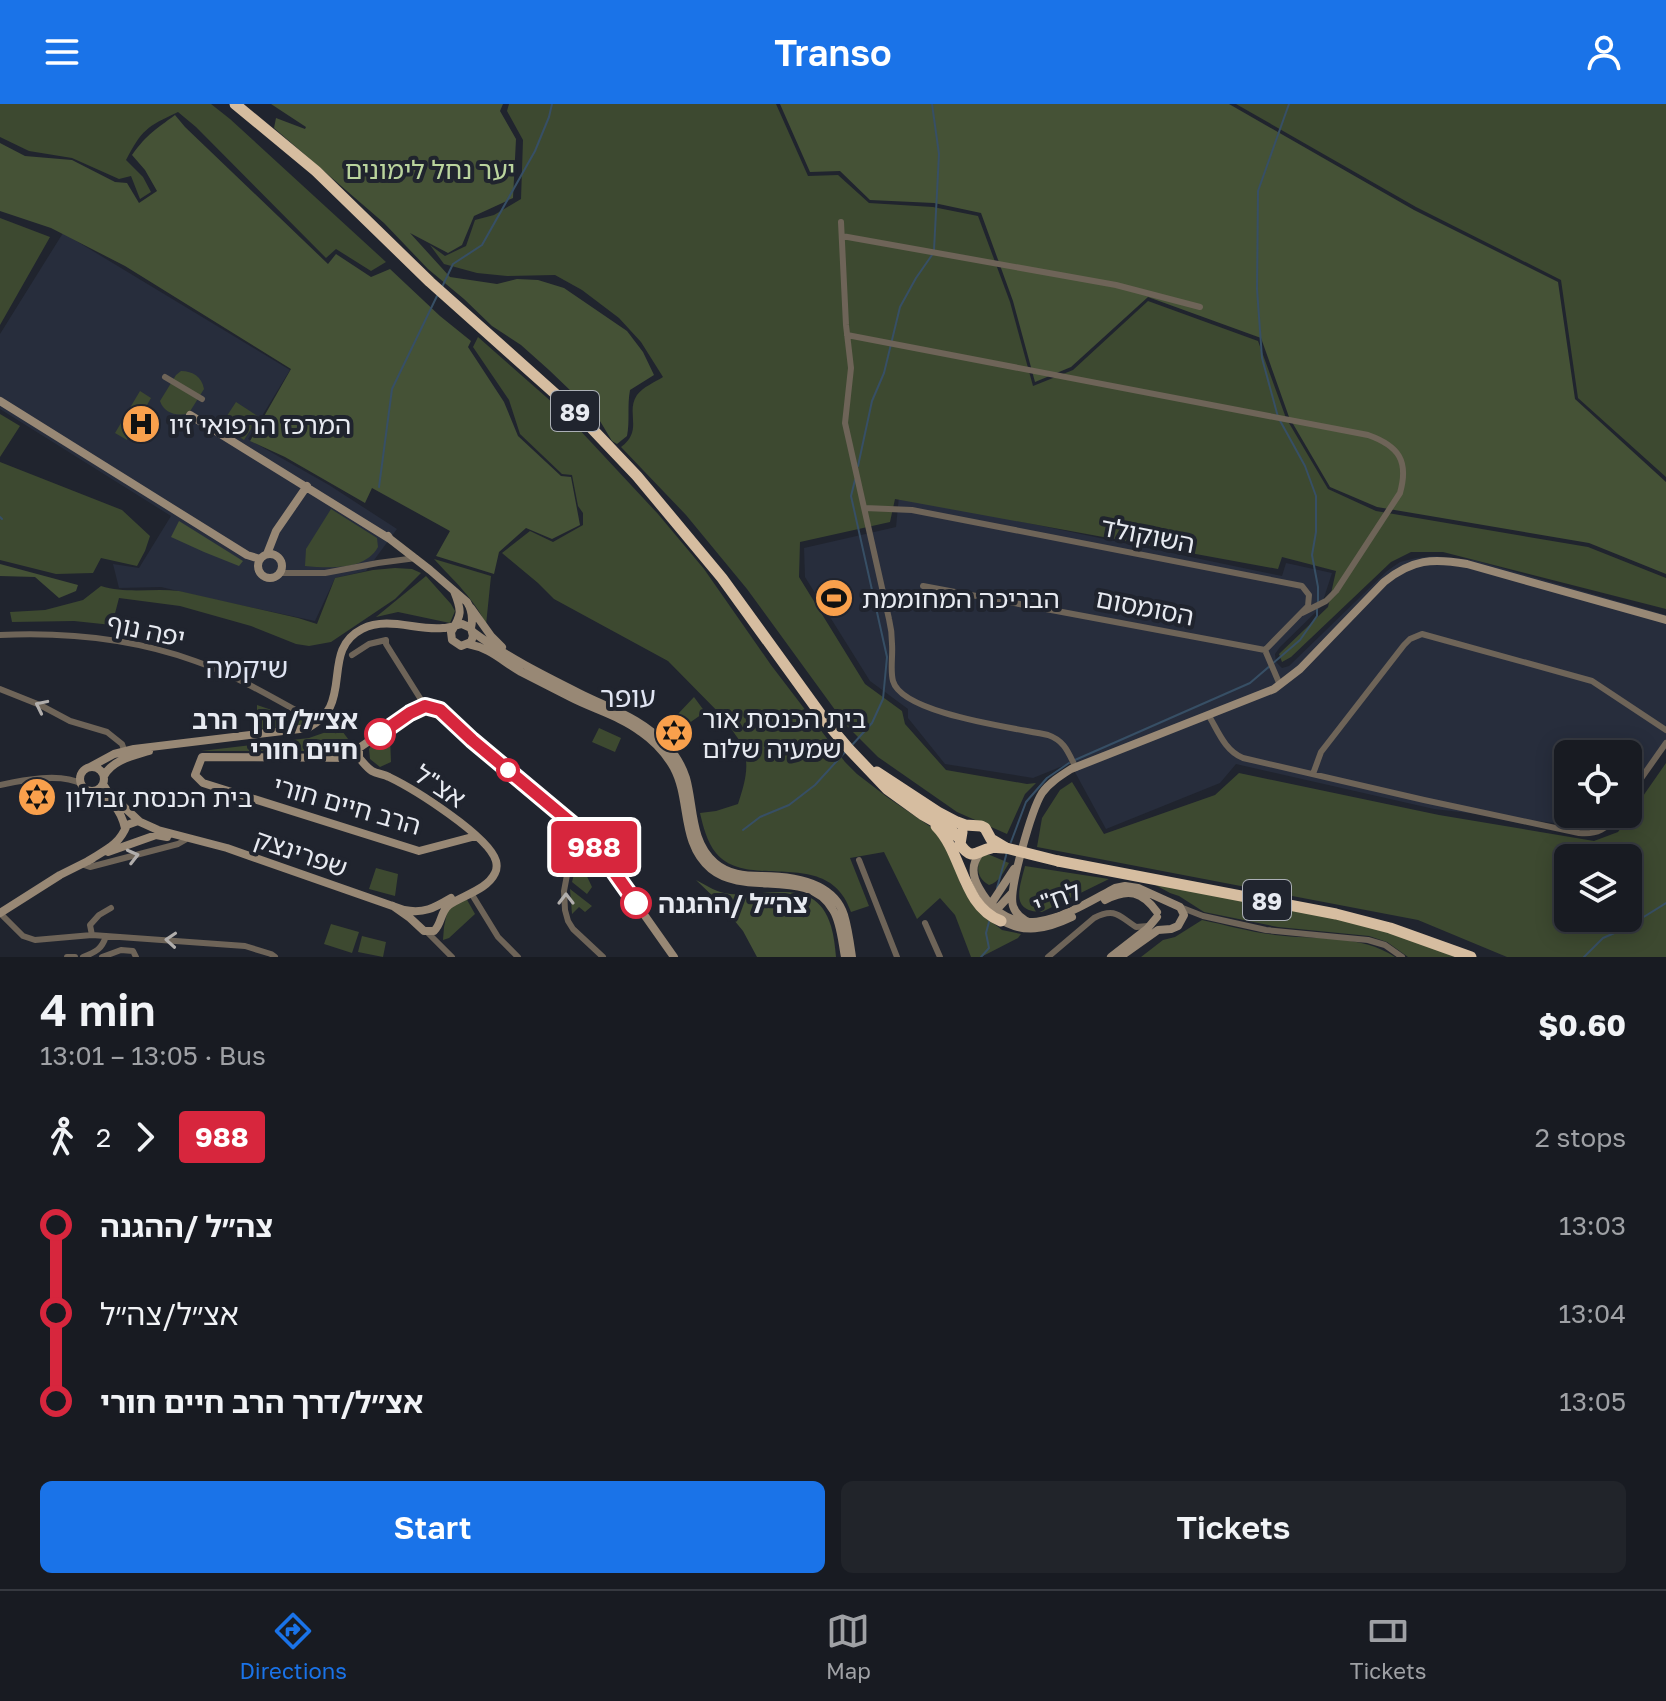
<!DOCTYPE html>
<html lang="en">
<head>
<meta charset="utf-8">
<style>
	body { margin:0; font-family:"Golos Text","Noto Sans Hebrew",sans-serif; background:#21242a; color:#f1f3f6; height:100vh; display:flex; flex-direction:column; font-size:30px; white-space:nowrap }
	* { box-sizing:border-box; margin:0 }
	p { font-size:26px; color:#9fa1a5 }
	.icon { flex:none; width:44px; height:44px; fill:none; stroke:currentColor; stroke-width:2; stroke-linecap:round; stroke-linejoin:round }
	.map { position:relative; height:853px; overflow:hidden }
	.drawer { display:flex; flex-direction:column; background:#181b22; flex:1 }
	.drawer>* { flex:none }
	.badge { padding:0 16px; border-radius:6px; font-size:28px; line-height:52px }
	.controls { position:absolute; left:1554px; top:636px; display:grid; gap:16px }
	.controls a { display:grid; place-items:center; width:88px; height:88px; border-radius:12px; background:#181b22; box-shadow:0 4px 20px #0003,0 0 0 2px #363940; font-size:40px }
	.map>.badge { position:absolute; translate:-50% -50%; box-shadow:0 0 0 4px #fff }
	.legs { display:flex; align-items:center; gap:12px; height:88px; padding:0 40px; font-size:26px }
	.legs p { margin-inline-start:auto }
	.head { display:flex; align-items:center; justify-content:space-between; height:136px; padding:0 40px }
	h1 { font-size:44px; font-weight:600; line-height:60px }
	.button { display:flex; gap:16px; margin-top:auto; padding:16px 40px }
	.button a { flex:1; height:92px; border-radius:12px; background:#1a73e8; color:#fff; font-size:32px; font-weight:600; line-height:92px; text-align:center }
	.button a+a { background:#21242a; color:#f1f3f6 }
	ul { padding:0 40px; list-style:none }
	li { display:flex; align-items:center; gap:28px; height:88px; font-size:30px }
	li i { display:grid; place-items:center; width:12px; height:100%; margin:0 10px; background:currentColor }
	li i::after { content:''; width:20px; height:20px; margin:-10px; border:6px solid; border-radius:50%; background:#181b22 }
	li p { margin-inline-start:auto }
	li:first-child i { background:linear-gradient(#0000 50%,currentColor 0) }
	li:last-child i { background:linear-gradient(currentColor 50%,#0000 0) }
	header { display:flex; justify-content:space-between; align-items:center; height:104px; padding:0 40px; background:#1a73e8; color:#fff; font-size:36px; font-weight:600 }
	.tabs { display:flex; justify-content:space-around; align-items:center; height:112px; border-top:2px solid #363940; background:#181b22; font-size:22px; color:#9fa1a5 }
	.tabs a { display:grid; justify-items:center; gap:4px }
	.tabs .selected { color:#1a73e8 }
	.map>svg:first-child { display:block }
</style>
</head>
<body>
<header><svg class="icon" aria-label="menu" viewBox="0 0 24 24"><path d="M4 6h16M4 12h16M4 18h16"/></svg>Transo<svg class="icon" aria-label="person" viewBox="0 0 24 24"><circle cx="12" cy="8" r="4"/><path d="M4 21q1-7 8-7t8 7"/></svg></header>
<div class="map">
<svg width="1666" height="853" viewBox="0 0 1666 853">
	<rect width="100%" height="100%" fill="#20242e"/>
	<path fill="#272d3c" d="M63,129L290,266L248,335L329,381L397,425L366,467L335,474L315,517L216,496L161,483L119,484L113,460L139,464L171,412L0,305V230Z
		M899,392L1282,472L1286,459L1332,469L1321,503L1280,543L1275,550L1276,558L1282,564L1289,562L1387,467L1400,458L1416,454L1434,452L1474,456L1666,511V644L1645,671L1628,701V650H1568V710H1623L1614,726L1434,705L1236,660L1220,679L1106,725L1070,659L1033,674L945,660L908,614V605L870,577L805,473L804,444L896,423Z"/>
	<path fill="#3d4930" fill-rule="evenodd" d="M0,0H211L230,15L386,158L371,167L336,145L326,154L196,23L178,8C146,23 142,26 126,56L143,73L151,88L140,95L131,72L119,75L72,54L29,47L0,33Z
		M509,0H776L808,72L838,71L869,99L933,103L978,112L1010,198L1033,282L1073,266L1148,197L1258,237L1286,314L1328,385L1376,407L1588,443L1666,474V505L1443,448H1411L1391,458L1291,553L1282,558L1279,550L1328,503L1336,467L1282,453L1278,465L895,395L890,418L800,438L799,473L865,580L902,607L905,620L946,666L1027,680L1036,679L1025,690L1007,730L957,708L878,653L846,621L747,485L686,411L621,343C644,326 625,309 637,291C643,283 655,278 663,273L641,238L619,214L582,186L555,171L507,172L477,169L444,160L430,141L445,152L466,142L475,116L494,111L521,95L523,36L507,7Z
		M1236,0H1666V373L1578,294L1561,176L1416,103Z
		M0,114L50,133L0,221Z
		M478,233L562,307L658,410L704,465L771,561L845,658L857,670L887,693L944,732L961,781L970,796L988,815L1002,826L1021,830L1018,834L981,853H971L955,811L940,794L917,815L884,748L850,754L869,802L851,808C828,741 748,788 716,749C707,738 703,722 700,709L716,707L738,700C744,681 751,661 742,642C739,633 732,629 729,619L668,557L554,495L538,479L502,449L530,427L553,438L583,421V409L578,402L572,371L562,370L520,330L509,296L473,243Z
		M181,267C193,267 202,273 204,285L189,309C177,313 164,309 160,297L176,271Z
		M140,287L151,294L127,336L115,329Z
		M236,298L259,313L244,336L221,321Z
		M0,310L20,322L0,353Z
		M0,358L122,406L150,432L145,447L137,462L101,454L93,469L56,470L0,456Z
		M331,405L377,434L378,443C365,467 328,464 305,462L306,445Z
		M434,455L491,472L486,521C476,496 452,475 434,455Z
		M395,464L412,465L421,469L395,495L331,538L309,542L296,540L251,522L180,502L119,494L112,521L74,517L12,518L10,508L45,506L83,496L101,482C126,490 153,484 179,487L298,514L317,520L335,474L373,466Z
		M426,472L451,500L455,507L450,519L398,508L376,513Z
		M694,593L705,608L685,622L677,611Z
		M257,601L304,617L303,621L257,625Z
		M337,620L351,639L339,645L331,647H201L309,634L329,627Z
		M599,624L621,634L615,648L592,638Z
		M390,633L391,658L380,663L370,655L369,645L373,639Z
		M1666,659V853H1507L1418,816L1037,743L1042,714L1060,686L1072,678L1104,730L1215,691L1239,669L1439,711L1594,737L1618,728ZM1568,754H1628V814H1568Z
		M984,751H990L1009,759C1004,767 999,779 989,781C977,774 976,764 981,753Z
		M1025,762L1109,775L1042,808C1009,808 1020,783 1025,762Z
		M376,764L398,770L395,792L369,785Z
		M583,764L592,783L587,790L572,778L575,766Z
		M1150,778L1340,814L1414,836L1455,853H1408L1387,838L1369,832L1278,823L1204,808L1179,792L1170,789Z
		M570,785L592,802L585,808L579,803L572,810Z
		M466,794L475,810L449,834L443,836L444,823L448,804Z
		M1202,816C1226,821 1250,828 1275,831C1315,836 1361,830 1395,853H1141L1163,836L1175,833Z
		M331,820L359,828L352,849L324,840Z
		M362,832L386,838L383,853L358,848Z"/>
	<path fill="#455236" d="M271,0H503L500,7L516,35L513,94L474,112L462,141L448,149L410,129L450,173L497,180L517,175L538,176L564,184L627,227L643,248L654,271L630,286C627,302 630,317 627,332L617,340L612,337L597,312L549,266L521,241L492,222L464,195L428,165L384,119L274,24L276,14L305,25L306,23Z
		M780,0H1229L1414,106L1558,178L1575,295L1666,378V470L1589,439L1377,403L1330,383L1289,313L1261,234L1148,193L1071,263L1035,278L1013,197L981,109L934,99L870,96L840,67L810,68Z
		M175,11L185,23L328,160L336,150L371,173L390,165L440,212L471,237L468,243L504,298L518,332L561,372L571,373L580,421L552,435L526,424L499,448L494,470L436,452L450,427L372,384L365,399L285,353L250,337L291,265L125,162L51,124L0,107V39L25,52L72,56L115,78L127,79L139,99L157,87L145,66L132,51C148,29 155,26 175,11Z
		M179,417L243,457L239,462L204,448L171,433Z
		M0,460L78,481L76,487L59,494L35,473L0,472Z
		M696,776C707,782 718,789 730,790C769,793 816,772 831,822C834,832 835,843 836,853H757L743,827L720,799Z"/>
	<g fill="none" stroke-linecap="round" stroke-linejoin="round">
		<path stroke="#374f65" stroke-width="2" d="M932,0L939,50L934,146
			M1289,0L1258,87L1257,185L1262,254L1278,313L1305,362L1316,392V428L1312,451L1318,483V499
			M442,183L453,160L482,141L535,47L549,13L552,0
			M858,362L872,297L884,269L900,203L916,174L932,151
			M379,383L392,285L437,192
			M0,413L2,415
			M853,640L872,619L883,595L887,553L851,392L855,376
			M1075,656L1250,579L1300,536L1317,512V505
			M743,726L760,713L789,701L815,681L846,647
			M1011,738L1026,698L1047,674L1069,659
			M997,784L1007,748
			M981,853L989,844L986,829L989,818
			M1584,853L1603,834L1626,824L1666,799"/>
		<path stroke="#6e6458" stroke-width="6" d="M841,118L846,221L851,264L845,319L889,515C891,523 892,532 892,540C893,552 890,566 893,577C902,610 1016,624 1048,631C1065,637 1068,648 1076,664
			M842,132L1116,181L1200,203
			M847,231L1368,331C1399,342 1409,357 1400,389L1336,487L1326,497L1302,509
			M165,273L202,295
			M865,404L912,406L1302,482L1309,491L1308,502L1265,546L1280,581
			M279,469H325L378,459L416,454
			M923,482L1265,546
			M0,531C65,528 134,535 195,557C238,572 278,597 317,618
			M352,551L369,540L386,536V540L425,602
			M0,585L40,601L70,617L107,628L122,640L126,651
			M1209,612C1218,627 1225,647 1243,654L1424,696L1579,729C1597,731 1607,725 1617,710
			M1313,670L1321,648L1404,541L1410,535L1422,530L1592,577L1666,626
			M0,681C22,676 61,668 82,680
			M1628,693L1666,639
			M576,723L564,787L565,806L568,817L573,825L603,853
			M859,756L897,853
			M81,760L90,763L178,740L185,736
			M471,789L498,833L518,853
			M1180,803L1203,812L1266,826L1368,836L1385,841L1402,853
			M0,809L23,832L35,836L92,831L245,842L271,850L275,853
			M925,819L940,853
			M427,828L452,853
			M92,831L90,821L99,811L111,804
			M67,853H75
			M83,853C96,848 102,845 106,832
			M102,853L121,846L133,847L136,853
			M1048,853L1094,814C1115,803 1119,812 1136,823L1148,822"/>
		<path stroke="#988875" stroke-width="8" d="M0,297L247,451L260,455
			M190,311L390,435
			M388,432L390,435L430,466L467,498C472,506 473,515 471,524
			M267,450L276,427L307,382
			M258 462a12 12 0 1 1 24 0a12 12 0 1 1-24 0Z
			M471,504L491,532L502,543
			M473,528C505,552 543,571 579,589C611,605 643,615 667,642C676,651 682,662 686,674C694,702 690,738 715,759C728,770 744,772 761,772C792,772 833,777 844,811C848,824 850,839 852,853
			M468,540C490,544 502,557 521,568C537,576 554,585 570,593C593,605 620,612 641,628C654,637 666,650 674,664C691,696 680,739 711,765C745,793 809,763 833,806C841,819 842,838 845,853
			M359,654L202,653L195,671L203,679L419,747L476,732
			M80 675a12 12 0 1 1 24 0a12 12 0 1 1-24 0Z
			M90,663L114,650L134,645L308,624C317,619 325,613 330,603C343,576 329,542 362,525C388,512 417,527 443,524C449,524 456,521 462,520L471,524L473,532L471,538L461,542L452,536L451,528C462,511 462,507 454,487
			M104,672C112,656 133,652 149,647
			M103,680L108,688L139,717
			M94,687C112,698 120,703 125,724
			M108,748L156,731L167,733
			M980,749C971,761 972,771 979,784C1014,847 1070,808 1115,784L1125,782L1138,784L1180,803L1184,811L1178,822L1171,825L1158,826L1120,853
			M88,757C107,745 119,741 127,721L138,717L158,726L227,744L404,806C424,810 434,804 451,794
			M1105,796C1128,784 1142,787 1157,808
			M393,802L410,814L424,827H434C442,820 440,808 449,801C463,791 487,786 495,769C497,765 497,761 496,757C489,732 414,685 389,673C384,670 377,670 372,667C367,664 363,658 359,654V644L410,609L425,602L440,606L472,636L576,723L607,758L674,853
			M991,805V800L1014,765
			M992,807L1000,802L1012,789
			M0,809L60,771L92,755
			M998,814C1023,831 1047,825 1072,813
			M1031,819C1023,816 1016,811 1013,802C1008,786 1032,705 1042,689C1049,679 1060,672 1071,665L1274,585L1300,565L1384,478C1412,455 1433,454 1467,460L1666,516
			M1111,853L1147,825L1157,813"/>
		<path stroke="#d6bda0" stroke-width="11" d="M235,0L316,67L430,178L579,311L637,372L722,474L827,619L849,645L887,685L923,711L953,728L960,735
			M877,668L938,708L957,718L965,721L981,722L985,724L991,735L1006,744
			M936,722C963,749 962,802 1001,817
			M962,728L960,740C972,758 976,747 991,744C992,743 1004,744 1005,744
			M1058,757L1336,810L1390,824L1471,853"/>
		<path stroke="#d6bda0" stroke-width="11" d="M1006,744L1058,757"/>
	</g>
	<defs><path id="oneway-chevron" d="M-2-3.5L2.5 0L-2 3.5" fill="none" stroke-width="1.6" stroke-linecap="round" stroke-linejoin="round" transform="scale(2)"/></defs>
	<g stroke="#b1aeac">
		<use href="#oneway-chevron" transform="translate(41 602) rotate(-154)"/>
		<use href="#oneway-chevron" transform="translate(133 752) rotate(-14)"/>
		<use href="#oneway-chevron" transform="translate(566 795) rotate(-90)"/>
		<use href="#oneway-chevron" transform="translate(171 836) rotate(-176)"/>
	</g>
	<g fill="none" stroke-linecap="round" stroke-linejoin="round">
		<defs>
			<path id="line-1" d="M380,630L410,609L425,602L440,606L472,636L576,723L607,758L636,799"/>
		</defs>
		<use href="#line-1" stroke="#fff" stroke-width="18"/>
		<use href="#line-1" stroke="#d7263d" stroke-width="12"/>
	</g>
	<defs>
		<symbol id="hospital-disc" viewBox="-11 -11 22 22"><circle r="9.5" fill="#f9a04c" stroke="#20242e"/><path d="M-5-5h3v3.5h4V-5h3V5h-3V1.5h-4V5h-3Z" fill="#111"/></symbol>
		<symbol id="stadium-disc" viewBox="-11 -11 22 22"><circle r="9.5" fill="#f9a04c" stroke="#20242e"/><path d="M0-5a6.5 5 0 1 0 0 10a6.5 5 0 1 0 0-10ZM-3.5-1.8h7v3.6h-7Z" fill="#111"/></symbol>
		<symbol id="synagogue-disc" viewBox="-11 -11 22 22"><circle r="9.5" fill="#f9a04c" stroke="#20242e"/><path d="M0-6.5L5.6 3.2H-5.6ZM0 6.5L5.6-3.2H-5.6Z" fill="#111"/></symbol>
	</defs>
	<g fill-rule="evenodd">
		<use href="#hospital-disc" x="119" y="298" width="44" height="44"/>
		<use href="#stadium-disc" x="812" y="472" width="44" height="44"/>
		<use href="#synagogue-disc" x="652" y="607" width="44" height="44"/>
		<use href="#synagogue-disc" x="15" y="671" width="44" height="44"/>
	</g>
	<g fill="#fff" stroke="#d7263d" stroke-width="4">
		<circle cx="380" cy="630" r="14"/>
		<circle cx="508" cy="666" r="10"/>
		<circle cx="636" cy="799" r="14"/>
	</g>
	<g text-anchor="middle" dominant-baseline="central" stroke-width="8" stroke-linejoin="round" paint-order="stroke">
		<g fill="#20242e" stroke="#abafb6" stroke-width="2">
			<rect x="551" y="287" width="48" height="40" rx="6"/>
			<rect x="1243" y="776" width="48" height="40" rx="6"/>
		</g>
		<g font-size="24" font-weight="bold" fill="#e7eaf1">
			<text x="575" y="307">89</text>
			<text x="1267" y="796">89</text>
		</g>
		<g font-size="26" fill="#bad49d" stroke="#20242e">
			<text x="430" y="65">יער נחל לימונים</text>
		</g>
		<g font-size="26" fill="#e7eaf1" stroke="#20242e" text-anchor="start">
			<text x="169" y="320">המרכז הרפואי זיו</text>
			<text x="862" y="494">הבריכה המחוממת</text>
			<text x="702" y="614">בית הכנסת אור<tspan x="702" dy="30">שמעיה שלום</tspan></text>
			<text x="65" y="693">בית הכנסת זבולון</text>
		</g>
		<g font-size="26" fill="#e7eaf1" stroke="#20242e">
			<text transform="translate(1148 431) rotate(11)">השוקולד</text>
			<text transform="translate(1145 503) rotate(11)">הסומסום</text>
			<text transform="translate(146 526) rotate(12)">יפה נוף</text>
			<text transform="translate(440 682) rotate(33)">אצ"ל</text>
			<text transform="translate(347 701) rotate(16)">הרב חיים חורי</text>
			<text transform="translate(301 749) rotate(19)">שפרינצק</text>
			<text transform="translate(1057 794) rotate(-21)">לח"י</text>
		</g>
		<g font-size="26" font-weight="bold" fill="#e7eaf1" stroke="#20242e" text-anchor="end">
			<text x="358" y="615">אצ״ל/דרך הרב<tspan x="358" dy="30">חיים חורי</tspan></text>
			<text x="658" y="799" text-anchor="start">צה״ל /ההגנה</text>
		</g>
		<g font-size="28" fill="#dfe4f2" stroke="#20242e">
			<text x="247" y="563">שיקמה</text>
			<text x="628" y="592">עופר</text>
		</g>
	</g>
</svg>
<div class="controls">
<a><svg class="icon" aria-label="locate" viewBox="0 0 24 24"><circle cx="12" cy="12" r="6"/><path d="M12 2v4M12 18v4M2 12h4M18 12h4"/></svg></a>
<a><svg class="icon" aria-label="layers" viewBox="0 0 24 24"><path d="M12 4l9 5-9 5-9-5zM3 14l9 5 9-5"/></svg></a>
</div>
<b class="badge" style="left:594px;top:743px;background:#d7263d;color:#fff">988</b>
</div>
<section class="drawer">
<div class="head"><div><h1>4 min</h1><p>13:01 – 13:05 · Bus</p></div><b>$0.60</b></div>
<div class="legs"><svg class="icon" aria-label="walk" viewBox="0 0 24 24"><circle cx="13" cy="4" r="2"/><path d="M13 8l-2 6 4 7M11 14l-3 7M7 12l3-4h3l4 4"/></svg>2<svg class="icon" aria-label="forward" viewBox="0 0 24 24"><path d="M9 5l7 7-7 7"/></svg><b class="badge" style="background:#d7263d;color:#fff">988</b><p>2 stops</p></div>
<ul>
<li><i style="color:#d7263d"></i><b>צה״ל /ההגנה</b><p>13:03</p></li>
<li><i style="color:#d7263d"></i><span>אצ״ל/צה״ל</span><p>13:04</p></li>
<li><i style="color:#d7263d"></i><b>אצ״ל/דרך הרב חיים חורי</b><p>13:05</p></li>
</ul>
<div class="button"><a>Start</a><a>Tickets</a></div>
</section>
<nav class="tabs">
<a class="selected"><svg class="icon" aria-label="directions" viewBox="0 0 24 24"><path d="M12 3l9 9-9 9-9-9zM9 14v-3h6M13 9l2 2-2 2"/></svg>Directions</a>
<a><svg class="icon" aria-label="map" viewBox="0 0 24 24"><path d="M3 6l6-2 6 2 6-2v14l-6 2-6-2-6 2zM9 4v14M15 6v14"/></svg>Map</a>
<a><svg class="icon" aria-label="tickets" viewBox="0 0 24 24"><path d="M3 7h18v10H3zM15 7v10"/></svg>Tickets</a>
</nav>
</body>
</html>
